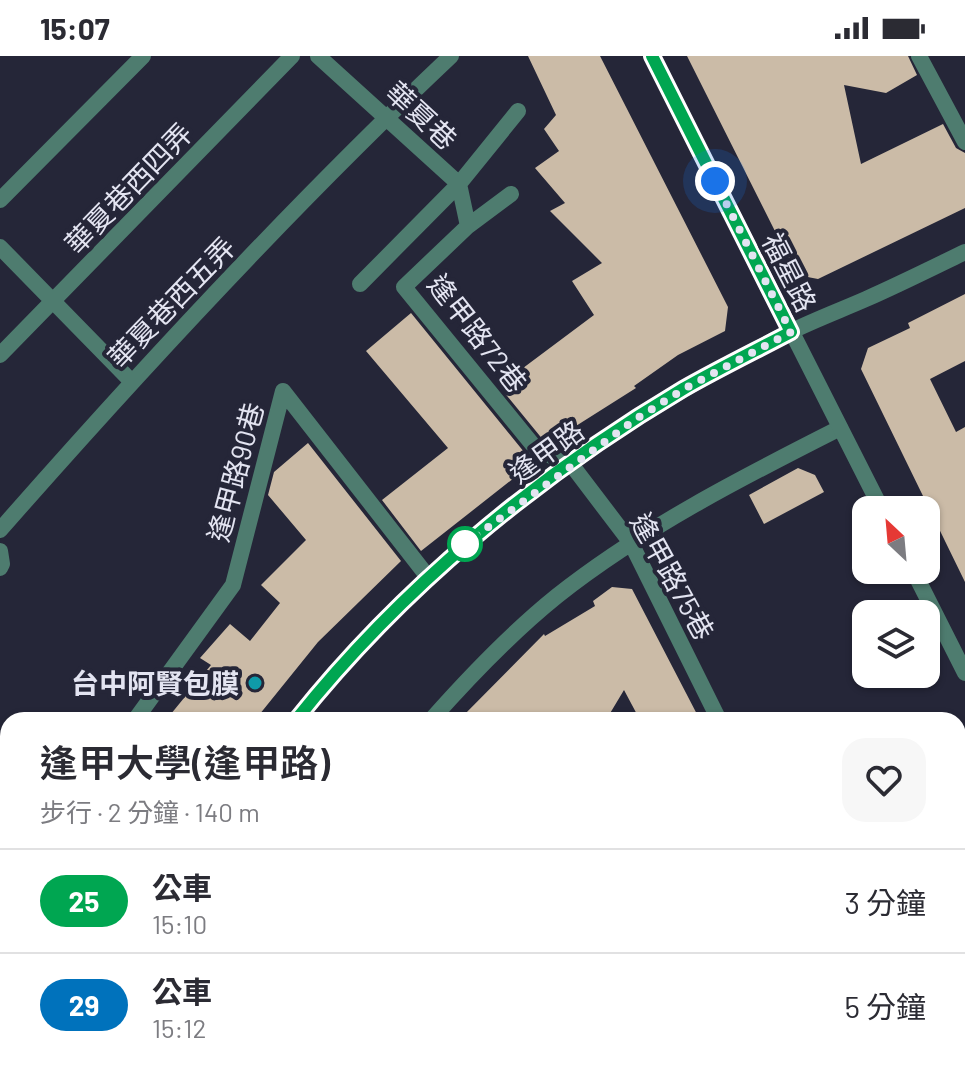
<!DOCTYPE html>
<html lang="zh-TW">
<head>
<meta charset="utf-8">
<style>
	body { margin:0; font-family:Barlow,"Noto Sans TC",sans-serif; background:#f7f7f7; color:#2b2b33; height:100vh; display:flex; flex-direction:column; font-size:30px; white-space:nowrap }
	* { box-sizing:border-box; margin:0 }
	p { font-size:26px; color:#7c7c81 }
	.icon { flex:none; width:44px; height:44px; fill:none; stroke:currentColor; stroke-width:2; stroke-linecap:round; stroke-linejoin:round }
	.map { position:relative; flex:1; overflow:hidden }
	.drawer { position:absolute; left:0px; top:656px; width:966px; height:362px; display:flex; flex-direction:column; background:#fff; border-radius:24px 24px 0 0; box-shadow:0 2px 6px #0004 }
	.drawer>* { flex:none }
	.badge { padding:0 16px; border-radius:26px; font-size:28px; line-height:52px }
	.needle { width:52px; rotate:334deg }
	.tools { position:absolute; left:852px; top:440px; display:grid; gap:16px }
	.tools a { display:grid; place-items:center; width:88px; height:88px; border-radius:16px; background:#fff; box-shadow:0 2px 6px #0004; font-size:40px }
	.you { position:absolute; width:40px; height:40px; margin:-20px; border:6px solid #fff; border-radius:50%; background:#1a73e8; box-shadow:0 0 0 12px #1a73e833 }
	.map>.badge { position:absolute; translate:-50% -50%; box-shadow:0 0 0 4px #fff }
	.round { display:grid; place-items:center; flex:none; width:84px; height:84px; border-radius:24px; background:#f7f7f7 }
	.head { display:flex; align-items:center; justify-content:space-between; height:136px; padding:0 40px }
	h1 { font-size:38px; font-weight:600; line-height:60px }
	ul { padding:0; list-style:none }
	li { display:flex; align-items:center; gap:24px; height:104px; padding:0 40px; border-top:2px solid #e1e1e2 }
	li div { flex:1 }
	li b { display:block; font-size:30px }
	li em { font-style:normal }
	li .badge { min-width:88px; font-weight:700; text-align:center }
	.status { display:flex; justify-content:space-between; align-items:center; height:56px; padding:0 40px; background:#fff; direction:ltr }
	.status svg { height:22px; fill:currentColor }
	.map>svg:first-child { display:block }
</style>
</head>
<body>
<div class="status"><b>15:07</b><svg viewBox="0 0 49 12"><path d="M0 12V9h3v3zM5 12V6h3v6zM10 12V3h3v9zM15 12V0h3v12zM26 1h20v11H26zM47 4h2v5h-2z"/></svg></div>
<div class="map">
<svg width="965" height="1017" viewBox="0 0 965 1017">
	<rect width="100%" height="100%" fill="#252638"/>
	<g fill="none" stroke-linecap="round" stroke-linejoin="round">
		<path stroke="#446ab4" stroke-width="8" d="M340,1010L343,1017"/>
	</g>
	<path fill="#cbbba7" d="M528,0H600L728,251L725,275L678,299L634,330L636,332L549,387L544,385L499,330L594,259L572,225L602,207L550,155L565,147L535,112L559,95L544,73L556,59Z
		M687,0H908L917,19L886,37L844,29L861,108L943,68L956,92L965,97V152L818,223L797,219Z
		M965,238V305L930,323L956,376L965,371V526L861,313L868,292L910,272L908,267Z
		M411,257L533,407L421,495L382,444L448,392L366,295Z
		M308,387L401,505L318,586L255,664H166L211,609L200,602L230,568L250,585L280,547L261,529L306,484L268,439L274,416Z
		M798,412L815,419L824,436L764,468L749,439Z
		M612,531L632,533L700,664H640L624,634L606,664H459L544,578L545,580L595,550L593,545Z"/>
	<g fill="none" stroke-linecap="round" stroke-linejoin="round">
		<path stroke="#4e7c6f" stroke-width="16" d="M318,0L459,128L468,170
			M919,0L965,86
			M511,138L468,170L404,231L537,394L571,408L631,487L719,664
			M0,144L143,0
			M0,191L131,325
			M360,228L459,128L518,55
			M0,299L292,0
			M0,474C144,310 292,150 451,0
			M0,495L2,508L0,512
			M135,664L233,529L283,335L428,521
			M431,664C470,620 511,577 557,540C643,472 743,421 840,372
			M958,810L965,800
			M284,1010L287,1017
			M403,1010L407,1017
			M794,1010L795,1017
			M640,1017L641,1010"/>
		<path stroke="#4e7c6f" stroke-width="16" d="M296,664C427,499 601,370 788,277C814,264 841,254 866,243C900,228 932,212 965,196
			M63,1017L67,1010"/>
		<path stroke="#4e7c6f" stroke-width="16" d="M652,0L882,454
			M913,514L965,617"/>
	</g>
	<g fill="none" stroke-linecap="round" stroke-linejoin="round">
		<defs>
			<path id="line" d="M296,664C401,532 538,419 683,333C718,313 755,295 791,276L652,0"/>
		</defs>
		<use href="#line" stroke="#fff" stroke-width="18"/>
		<use href="#line" stroke="#00a651" stroke-width="12"/>
		<path stroke="#e3e4f1" stroke-width="8" stroke-dasharray="0 14.4" d="M465,488L636,363L684,333L791,276L715,125"/>
	</g>
	<circle fill="#fff" stroke="#00a651" stroke-width="4" cx="465" cy="488" r="16"/>
	<circle fill="#0f9aa8" stroke="#252638" stroke-width="3" cx="255" cy="627" r="8"/>
	<g text-anchor="middle" dominant-baseline="central" stroke-width="8" stroke-linejoin="round" paint-order="stroke">
		<g font-size="28" fill="#e3e4f1" stroke="#252638">
			<text transform="translate(422 59) rotate(43)">華夏巷</text>
			<text transform="translate(128 132) rotate(-46)">華夏巷西四弄</text>
			<text transform="translate(790 216) rotate(63)">福星路</text>
			<text transform="translate(171 246) rotate(-46)">華夏巷西五弄</text>
			<text transform="translate(478 277) rotate(52)">逢甲路72巷</text>
			<text transform="translate(546 395) rotate(-36)">逢甲路</text>
			<text transform="translate(235 416) rotate(-75)">逢甲路90巷</text>
			<text transform="translate(673 520) rotate(61)">逢甲路75巷</text>
		</g>
		<g font-size="28" font-weight="bold" fill="#e3e4f1" stroke="#252638" text-anchor="end">
			<text x="239" y="627">台中阿賢包膜</text>
		</g>
	</g>
</svg>
<div class="tools">
<a><svg class="needle" viewBox="-14 -14 28 28"><path d="M0-13l5 13h-10z" fill="#e53935"/><path d="M0 13l5-13h-10z" fill="#7c7c81"/></svg></a>
<a><svg class="icon" aria-label="layers" viewBox="0 0 24 24"><path d="M12 4l9 5-9 5-9-5zM3 14l9 5 9-5"/></svg></a>
</div>
<div class="you" style="left:715px;top:125px"></div>
<section class="drawer">
<div class="head"><div><h1>逢甲大學(逢甲路)</h1><p>步行 · 2 分鐘 · 140 m</p></div><a class="round"><svg class="icon" aria-label="heart" viewBox="0 0 24 24"><path d="M12 20l-8-8c-3-5 5-10 8-4 3-6 11-1 8 4z"/></svg></a></div>
<ul>
<li><span class="badge" style="background:#00a651;color:#fff">25</span><div><b>公車</b><p>15:10</p></div><em>3 分鐘</em></li>
<li><span class="badge" style="background:#0072bc;color:#fff">29</span><div><b>公車</b><p>15:12</p></div><em>5 分鐘</em></li>
</ul>
</section>
</div>
</body>
</html>
